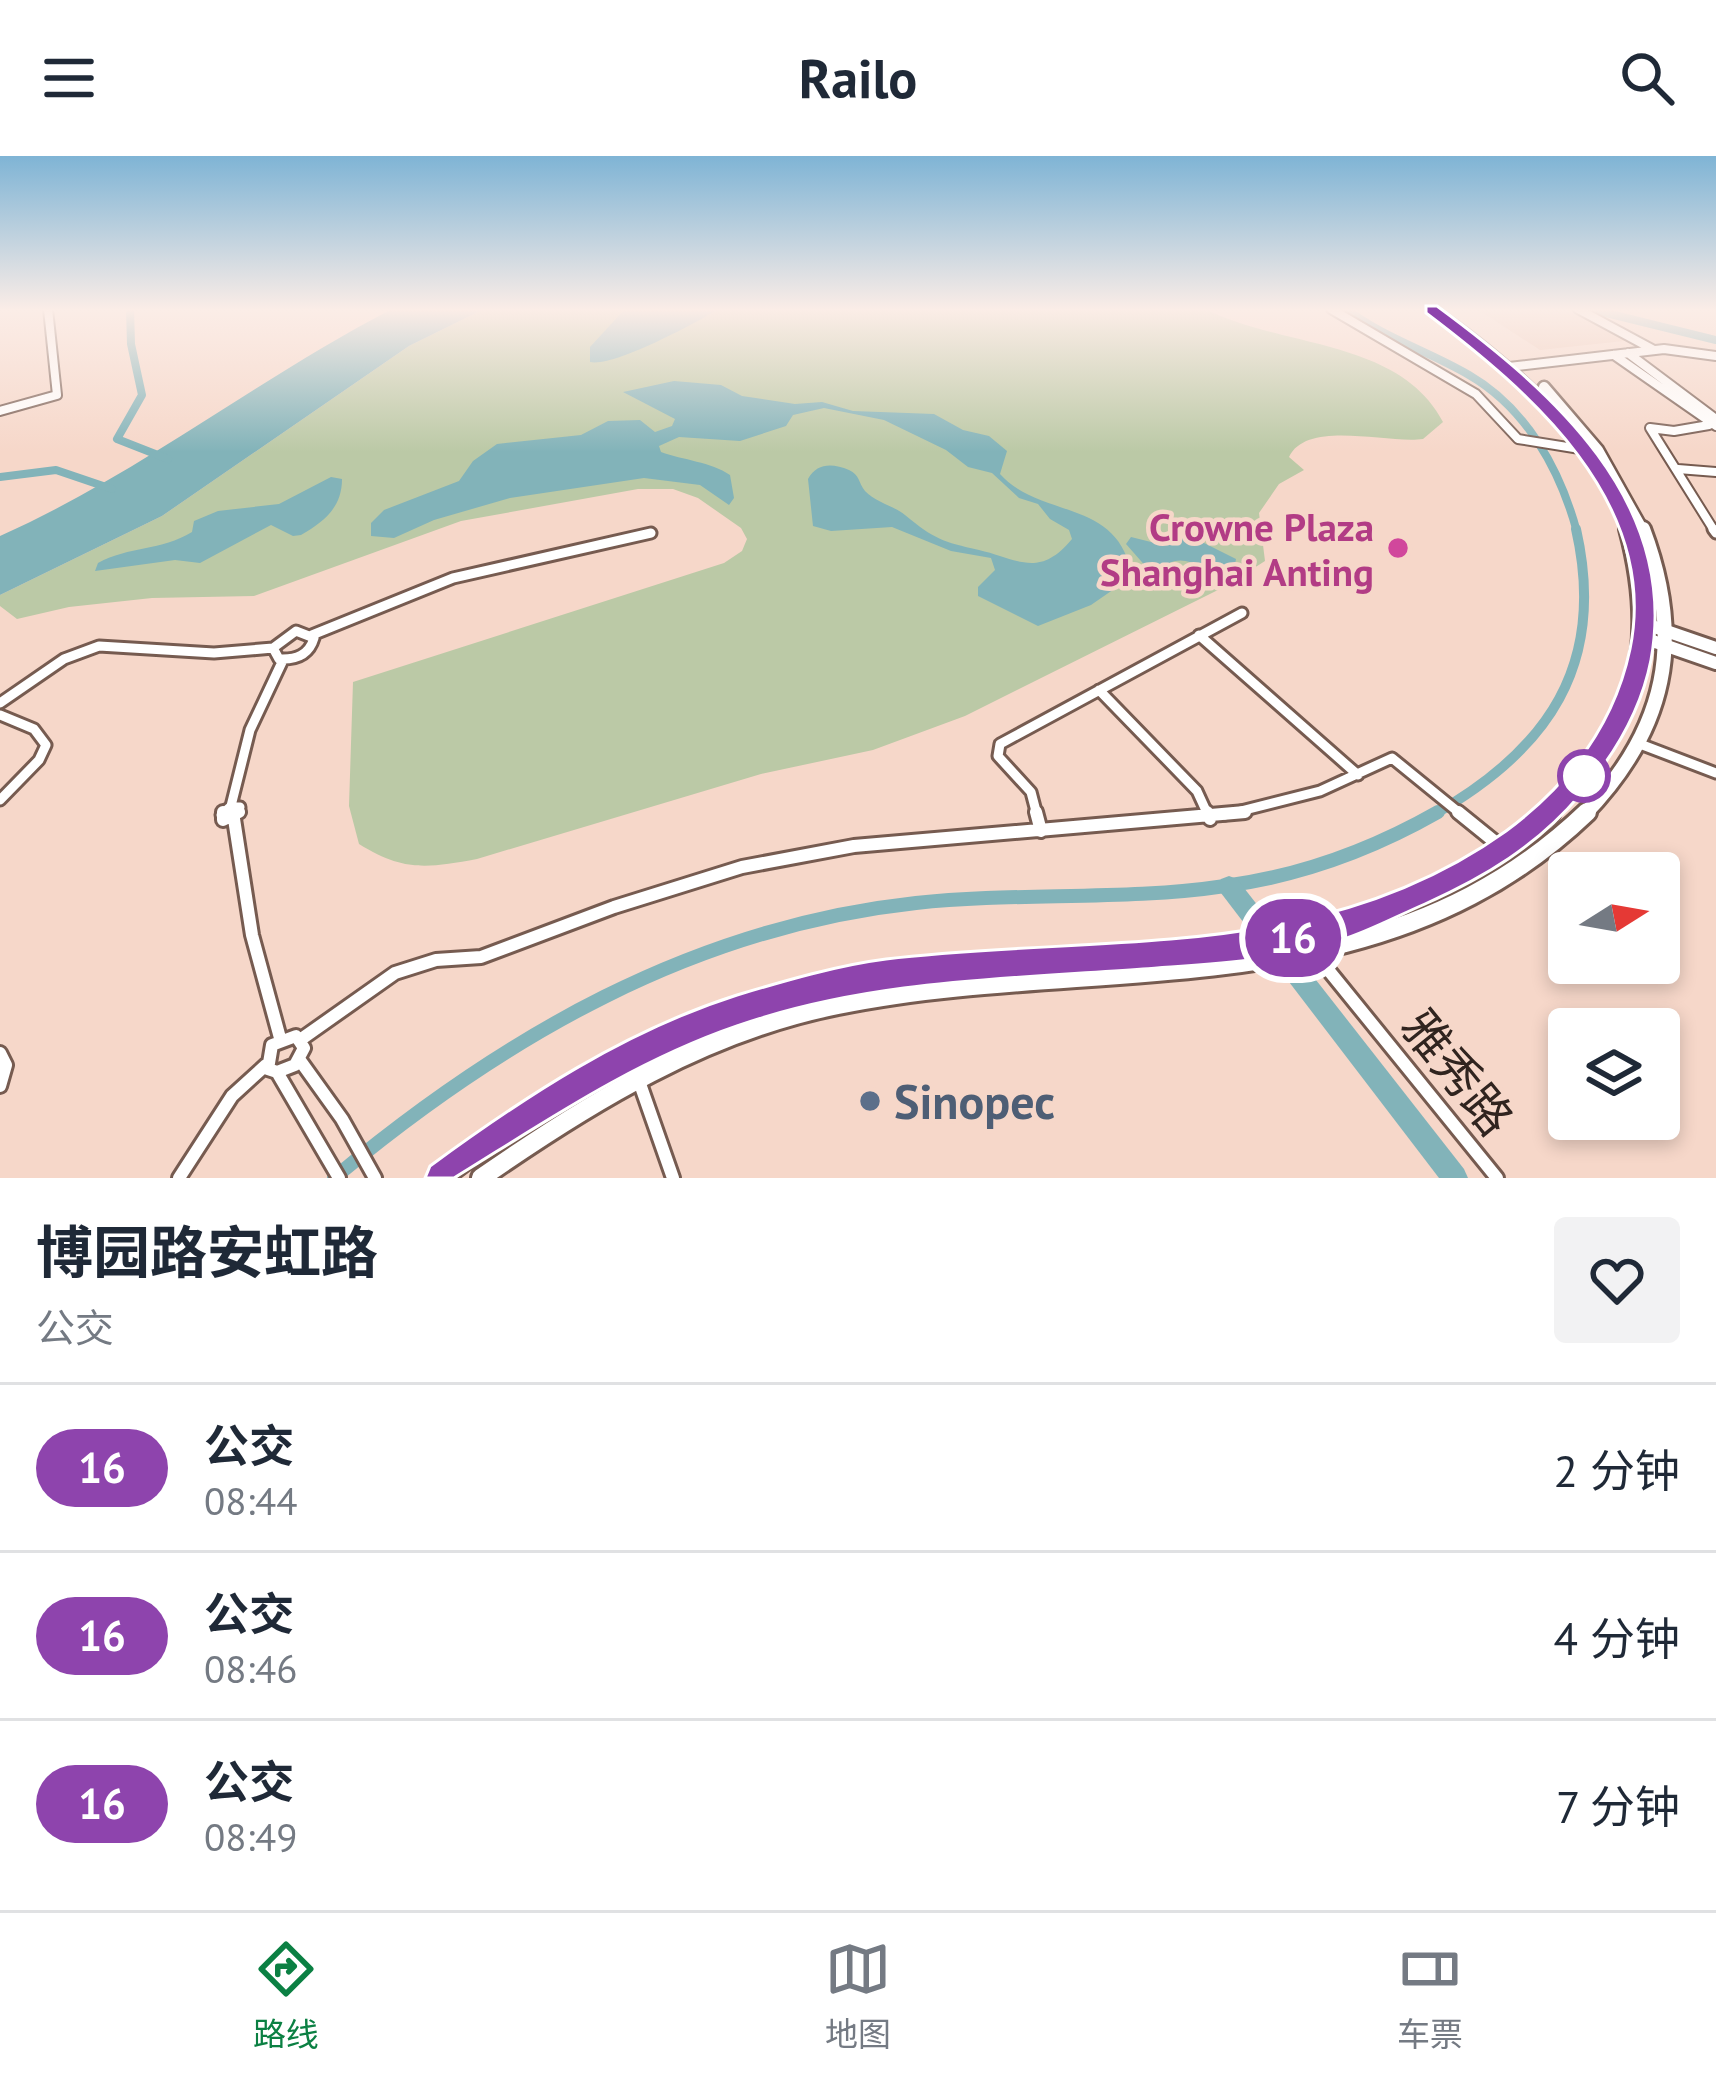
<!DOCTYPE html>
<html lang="zh">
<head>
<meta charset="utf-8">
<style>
	body { margin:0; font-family:"PT Sans","Noto Sans SC",sans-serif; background:#f2f2f3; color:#1f2937; height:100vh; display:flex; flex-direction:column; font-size:45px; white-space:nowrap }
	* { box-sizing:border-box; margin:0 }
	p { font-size:39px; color:#747a83 }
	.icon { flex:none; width:66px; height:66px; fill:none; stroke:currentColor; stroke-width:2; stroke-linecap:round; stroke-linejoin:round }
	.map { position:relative; height:1022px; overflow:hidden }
	.side { display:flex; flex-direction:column; background:#fff; flex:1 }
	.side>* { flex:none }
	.badge { padding:0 24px; border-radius:39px; font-size:42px; line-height:78px }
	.needle { width:78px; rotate:79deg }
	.tools { position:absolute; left:1548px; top:696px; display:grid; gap:24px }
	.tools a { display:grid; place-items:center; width:132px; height:132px; border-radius:12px; background:#fff; box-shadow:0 6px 18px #0003; font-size:60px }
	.map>.badge { position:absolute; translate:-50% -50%; box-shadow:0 0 0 6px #fff }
	.round { display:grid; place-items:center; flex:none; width:126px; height:126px; border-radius:12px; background:#f2f2f3 }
	.headline { display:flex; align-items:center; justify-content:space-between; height:204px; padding:0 36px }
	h1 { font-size:57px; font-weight:700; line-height:90px }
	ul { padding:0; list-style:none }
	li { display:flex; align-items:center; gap:36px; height:168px; padding:0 36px; border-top:3px solid #e0e1e3 }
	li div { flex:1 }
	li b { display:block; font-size:45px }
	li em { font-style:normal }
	li .badge { min-width:132px; font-weight:700; text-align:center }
	header { display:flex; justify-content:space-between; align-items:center; height:156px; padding:0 36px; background:#fff; font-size:54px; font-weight:700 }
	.tab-bar { display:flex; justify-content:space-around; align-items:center; height:168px; border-top:3px solid #e0e1e3; background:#fff; font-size:33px; color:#747a83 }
	.tab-bar a { display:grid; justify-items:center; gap:6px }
	.tab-bar .current { color:#0b8043 }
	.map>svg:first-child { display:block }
</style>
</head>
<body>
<header><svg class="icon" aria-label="menu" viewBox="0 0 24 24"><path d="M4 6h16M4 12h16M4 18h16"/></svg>Railo<svg class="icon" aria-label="search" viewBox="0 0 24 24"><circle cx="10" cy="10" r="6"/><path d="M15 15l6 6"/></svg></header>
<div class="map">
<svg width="1716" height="1022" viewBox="0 0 1716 1022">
	<rect width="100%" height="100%" fill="#f6d7c9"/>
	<path fill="#eec9b8" d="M1477,153H1558L1607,169L1633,184L1540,194Z"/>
	<path fill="#bbc9a6" d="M484,153H1206C1280,192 1399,182 1443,266L1423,283C1387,288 1307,263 1289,301L1304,314L1279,328L1259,357L1265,405L1226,430L965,560L873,594L761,618L477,703C427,712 404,716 359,688L349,650L353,526L724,407L742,395L747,383L741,372L698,342L673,333H638L461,365L254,440L152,442L69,451L17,463L0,450V439L162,360L409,190Z"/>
	<path fill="#82b3b9" d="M392,153H484L409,190L162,360L0,439V380C139,318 257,223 392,153Z
		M625,153H719C693,168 615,211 590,206V191Z
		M674,225L721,229L742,240L795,248L822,246L853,255L934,258L963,274L989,280L1007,295L1000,318C1038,361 1111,344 1129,408L1117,431L1091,449L1038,470L978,440V431L995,414L991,402L951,395L892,371L831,375L813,370L808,323C817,307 832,307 849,314C860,319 858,326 865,335C875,346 894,350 905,359C934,383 943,386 979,394C1018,403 1039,423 1072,383L1069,374L1050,363L1038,348L1019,342L992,317L968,311L946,294L884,264L824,252L793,259L786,270L740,285L679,281L659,290L661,296C683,304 711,306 730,319L734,342L729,349L700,329L644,322L510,342L434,364L394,382L371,380V367L384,354L459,325L473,305L497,288L581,279L608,265L640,264L655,276L672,270L675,263L623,236Z
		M331,321L342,323C342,351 325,365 301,379L293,380L271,369L200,407L175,404L95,415L98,407C129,390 161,395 192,376L194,365L218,355L279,348Z
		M1190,380L1236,403L1234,414L1217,421C1200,412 1187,398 1167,408C1152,416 1166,415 1148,413L1126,388L1131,381L1159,388L1172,381Z"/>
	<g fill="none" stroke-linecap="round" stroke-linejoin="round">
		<path stroke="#82b3b9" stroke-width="8" d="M130,153L131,188L142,239L117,283L168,303
			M1346,153C1384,182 1428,195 1469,219C1526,252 1560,313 1577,376
			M1590,153L1716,184
			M0,321L56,314L112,333"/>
		<path stroke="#82b3b9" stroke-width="10" d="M1433,659C1548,594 1607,509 1576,373"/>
		<path stroke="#82b3b9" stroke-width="14" d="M334,1022C503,881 693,771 916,747C1017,736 1127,745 1225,730C1299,720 1373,693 1438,656"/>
		<path fill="#82b3b9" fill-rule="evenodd" d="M1229,720L1237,723L1464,1013L1468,1022H1439L1221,737L1218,730L1221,723Z"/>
		<defs>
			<path id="minor-far2" d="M1331,153L1476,238L1518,283L1586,294
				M1578,153L1654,194
				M1628,197L1716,263
				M1614,199L1716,270
				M1509,211L1664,193L1716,200
				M0,255L57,239L48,153
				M1709,269L1674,275L1650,272L1715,376
				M1678,313L1716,316"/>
			<path id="minor-far1" d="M1713,373L1716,377
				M296,475L314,482C309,499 296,504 279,503L273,492Z
				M312,479L453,422L651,377
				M1199,479L1358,619
				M1099,534L1197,635L1208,659
				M0,547L64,503L99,490L214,497L273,492
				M0,559L34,573L46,589L39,604L0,644
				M1640,588L1716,617
				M231,650L240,651L236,659
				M231,650L250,574L283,504
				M221,659L231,650
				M1037,659L1031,636L998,600L1000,588L1242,457
				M1225,659L1320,635L1392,602L1462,659"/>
			<path id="minor" d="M223,656V664L239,656
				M1036,656L1041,675
				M1207,656L1210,663
				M1458,656L1500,690
				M234,663L252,779L280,882
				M1317,800L1497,1022
				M296,880L304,892L295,909L277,916L268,913L272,889Z
				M300,884L395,817L436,804L481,801L614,751L742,711L854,690L1245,656
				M0,897L6,909L0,930
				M299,903L342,963L375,1022
				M277,916L339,1022
				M639,925L673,1022
				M179,1022L232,940L266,909"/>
			<path id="secondary" d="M1643,467L1716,492
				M1644,482L1716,507"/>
			<path id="primary-far2" d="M1432,153C1512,212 1594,278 1628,376
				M1544,231L1598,294L1644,376"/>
			<path id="primary-far1" d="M1548,659C1637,575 1658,489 1627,373
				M1584,659C1667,573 1685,484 1643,373"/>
			<path id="primary" d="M442,1022C566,925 701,852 857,824C1100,780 1348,836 1551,656
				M481,1022C590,946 706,875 838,849C1098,796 1376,858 1587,656"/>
		</defs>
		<use href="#minor-far2" stroke="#765b50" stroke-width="12"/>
		<use href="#minor-far1" stroke="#765b50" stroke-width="15"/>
		<use href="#minor" stroke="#765b50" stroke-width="18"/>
		<use href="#secondary" stroke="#765b50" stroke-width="18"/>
		<use href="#primary-far2" stroke="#765b50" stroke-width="15"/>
		<use href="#primary-far1" stroke="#765b50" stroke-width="20"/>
		<use href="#primary" stroke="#765b50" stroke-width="24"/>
		<use href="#minor-far2" stroke="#fff" stroke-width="8"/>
		<use href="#minor-far1" stroke="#fff" stroke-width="9"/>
		<use href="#minor" stroke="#fff" stroke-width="12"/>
		<use href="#secondary" stroke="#fff" stroke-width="12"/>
		<use href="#primary-far2" stroke="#fff" stroke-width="10"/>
		<use href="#primary-far1" stroke="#fff" stroke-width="14"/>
		<use href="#primary" stroke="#fff" stroke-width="18"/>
	</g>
	<linearGradient id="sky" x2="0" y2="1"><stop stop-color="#7fb4d5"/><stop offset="0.52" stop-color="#fbede7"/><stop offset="1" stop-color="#fbede7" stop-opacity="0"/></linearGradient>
	<rect width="1716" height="296" fill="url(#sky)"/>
	<path fill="#8e44ad" stroke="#fff" stroke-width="3" d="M1426,150H1437C1551,234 1680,345 1651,504C1641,555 1614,600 1580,639C1537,690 1485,721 1425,748C1397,760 1370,775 1341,784C1279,806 1208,808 1143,813C1006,823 868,824 737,870C632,906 542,968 454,1022H425L430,1010C524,941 624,875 737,839C784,825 838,809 886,803C1101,777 1319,809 1506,675C1568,629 1614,569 1630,493C1660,346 1529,235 1426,157Z"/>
	<circle fill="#d1479c" stroke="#f6d7c9" stroke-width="4.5" cx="1398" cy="392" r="12"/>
	<circle fill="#fff" stroke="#8e44ad" stroke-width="6" cx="1584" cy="620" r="24"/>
	<circle fill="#5c6f8a" stroke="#f6d7c9" stroke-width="4.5" cx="870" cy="945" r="12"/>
	<g text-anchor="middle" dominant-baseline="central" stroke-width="9" stroke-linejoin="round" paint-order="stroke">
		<g font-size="39" font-weight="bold" fill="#b23c85" stroke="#f6d7c9" text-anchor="end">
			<text x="1374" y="370">Crowne Plaza<tspan x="1374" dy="45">Shanghai Anting</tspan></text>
		</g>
		<g font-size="48" fill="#30241f" stroke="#f6d7c9">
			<text transform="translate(1458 916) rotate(51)">雅秀路</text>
		</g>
		<g font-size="48" font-weight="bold" fill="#4e5e75" stroke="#f6d7c9" text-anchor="start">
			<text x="894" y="945">Sinopec</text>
		</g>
	</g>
</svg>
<div class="tools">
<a><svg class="needle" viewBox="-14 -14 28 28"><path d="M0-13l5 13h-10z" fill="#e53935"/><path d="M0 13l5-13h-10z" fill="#747a83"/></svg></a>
<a><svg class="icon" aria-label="layers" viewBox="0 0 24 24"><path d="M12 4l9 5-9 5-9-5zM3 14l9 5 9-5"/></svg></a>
</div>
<b class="badge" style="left:1293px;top:782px;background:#8e44ad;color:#fff">16</b>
</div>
<section class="side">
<div class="headline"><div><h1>博园路安虹路</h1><p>公交</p></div><a class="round"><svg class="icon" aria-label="heart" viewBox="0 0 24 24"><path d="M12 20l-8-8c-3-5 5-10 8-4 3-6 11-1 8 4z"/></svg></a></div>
<ul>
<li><span class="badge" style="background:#8e44ad;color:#fff">16</span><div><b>公交</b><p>08:44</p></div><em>2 分钟</em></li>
<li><span class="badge" style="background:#8e44ad;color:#fff">16</span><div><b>公交</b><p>08:46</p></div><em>4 分钟</em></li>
<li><span class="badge" style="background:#8e44ad;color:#fff">16</span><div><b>公交</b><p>08:49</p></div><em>7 分钟</em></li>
</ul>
</section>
<nav class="tab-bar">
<a class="current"><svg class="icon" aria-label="directions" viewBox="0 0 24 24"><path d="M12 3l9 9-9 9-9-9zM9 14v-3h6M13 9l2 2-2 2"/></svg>路线</a>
<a><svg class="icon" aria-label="map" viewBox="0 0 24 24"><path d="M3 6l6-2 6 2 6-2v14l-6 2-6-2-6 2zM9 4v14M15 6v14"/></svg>地图</a>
<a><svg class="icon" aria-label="tickets" viewBox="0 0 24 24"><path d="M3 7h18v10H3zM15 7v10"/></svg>车票</a>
</nav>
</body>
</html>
